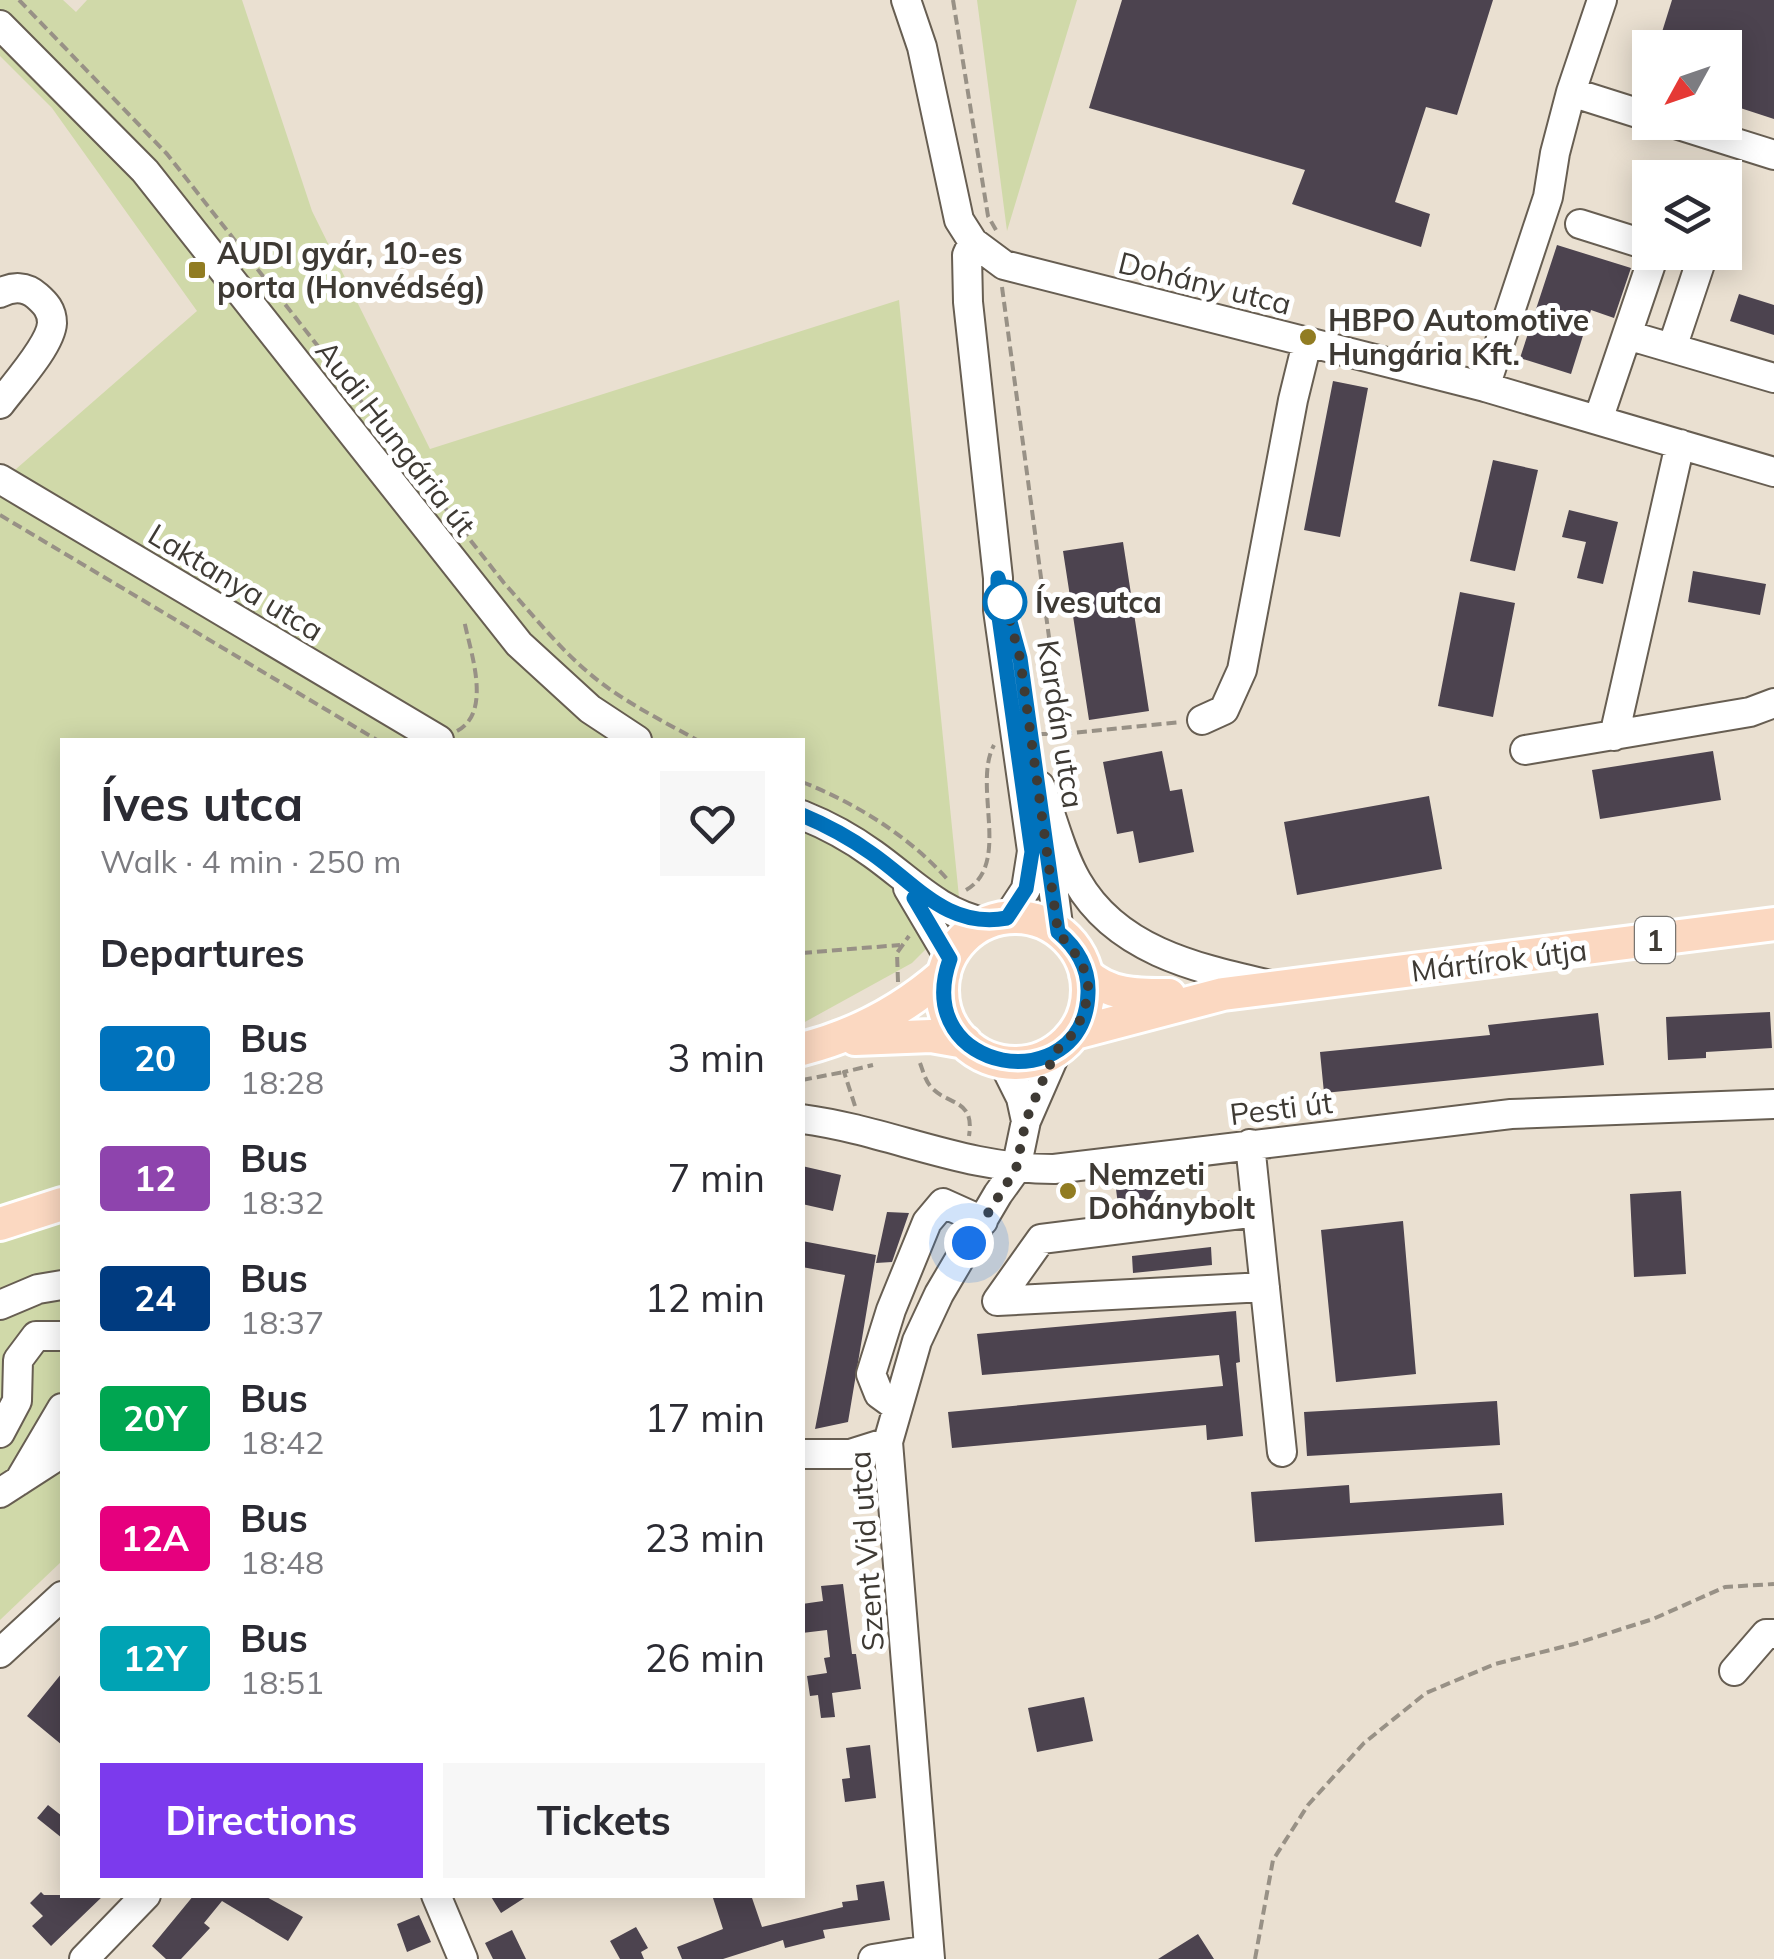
<!DOCTYPE html>
<html lang="en">
<head>
<meta charset="utf-8">
<style>
	body { margin:0; font-family:Mulish,sans-serif; background:#f7f7f7; color:#2b2b33; height:100vh; display:flex; flex-direction:column; font-size:38px; white-space:nowrap }
	* { box-sizing:border-box; margin:0 }
	p { font-size:32px; color:#7c7c81 }
	.icon { flex:none; width:55px; height:55px; fill:none; stroke:currentColor; stroke-width:2; stroke-linecap:round; stroke-linejoin:round }
	.map { position:relative; flex:1; overflow:hidden }
	.drawer { position:absolute; left:60px; top:738px; width:745px; height:1160px; display:flex; flex-direction:column; background:#fff; border-radius:0px; box-shadow:0 5px 25px #0003 }
	.drawer>* { flex:none }
	.badge { padding:0 20px; border-radius:8px; font-size:35px; line-height:65px }
	.needle { width:65px; rotate:230deg }
	.tools { position:absolute; left:1632px; top:30px; display:grid; gap:20px }
	.tools a { display:grid; place-items:center; width:110px; height:110px; border-radius:0px; background:#fff; box-shadow:0 5px 25px #0003; font-size:50px }
	.you { position:absolute; width:50px; height:50px; margin:-25px; border:8px solid #fff; border-radius:50%; background:#1a73e8; box-shadow:0 0 0 15px #1a73e833 }
	.map>.badge { position:absolute; translate:-50% -50%; box-shadow:0 0 0 5px #fff }
	h2 { padding:0 40px; font-size:38px; line-height:90px }
	.round { display:grid; place-items:center; flex:none; width:105px; height:105px; border-radius:0px; background:#f7f7f7 }
	.head { display:flex; align-items:center; justify-content:space-between; height:170px; padding:0 40px }
	h1 { font-size:48px; font-weight:700; line-height:75px }
	.primary-button { display:flex; gap:20px; margin-top:auto; padding:20px 40px }
	.primary-button a { flex:1; height:115px; border-radius:0px; background:#7c3aed; color:#fff; font-size:40px; font-weight:700; line-height:115px; text-align:center }
	.primary-button a+a { background:#f7f7f7; color:#2b2b33 }
	ul { padding:0; list-style:none }
	li { display:flex; align-items:center; gap:30px; height:120px; padding:0 40px }
	li div { flex:1 }
	li b { display:block; font-size:38px }
	li em { font-style:normal }
	li .badge { min-width:110px; font-weight:700; text-align:center }
	.map>svg:first-child { display:block }
</style>
</head>
<body>
<div class="map">
<svg width="1774" height="1959" viewBox="0 0 1774 1959">
	<rect width="100%" height="100%" fill="#eae0d1"/>
	<path fill="#d0d9a9" d="M0,0H63L76,12L87,0H242L312,211L430,449L899,300L959,897V916L912,963L803,1023L802,740H62V1561L0,1620V483L197,311L52,108L0,56Z
		M977,0H1077L1007,231Z"/>
	<path fill="#4c434f" d="M1122,0H1493L1457,115L1426,107L1395,202L1430,214L1421,247L1292,204L1305,170L1089,108Z
		M1672,0H1774V119L1725,103V48H1657Z
		M1557,245L1631,268L1614,318L1591,310L1571,374L1520,358Z
		M1739,294L1774,305V335L1730,321Z
		M1333,381L1368,388L1340,537L1304,530Z
		M1493,460L1538,470L1515,571L1470,561Z
		M1569,510L1618,522L1603,584L1577,578L1586,542L1562,537Z
		M1123,542L1149,711L1089,720L1063,551Z
		M1693,571L1766,584L1760,615L1688,602Z
		M1460,592L1515,603L1493,717L1438,706Z
		M1162,751L1170,791L1182,789L1194,852L1139,863L1133,831L1117,834L1103,762Z
		M1713,751L1721,800L1600,819L1592,770Z
		M1429,796L1442,869L1297,895L1284,822Z
		M1770,1012L1772,1048L1706,1052V1058L1668,1060L1666,1017Z
		M1598,1013L1604,1065L1324,1093L1320,1052L1490,1035L1488,1025Z
		M802,1166L841,1175L833,1211L802,1204Z
		M1157,1186L1158,1201L1118,1205L1116,1189Z
		M1681,1191L1686,1274L1634,1277L1630,1194Z
		M887,1212L909,1213L892,1262L876,1263Z
		M1403,1221L1416,1374L1336,1382L1321,1230Z
		M802,1241L876,1255L848,1422L815,1429L845,1275L802,1267Z
		M1211,1247L1212,1265L1133,1273L1132,1256Z
		M1236,1311L1240,1362L1236,1363L1243,1436L1207,1440L1206,1425L952,1448L948,1412L1223,1386L1219,1355L982,1375L977,1334Z
		M1497,1401L1500,1445L1307,1456L1304,1412Z
		M1349,1485L1350,1503L1502,1493L1504,1525L1255,1542L1251,1492Z
		M843,1584L852,1654H856L861,1689L832,1693L835,1717L821,1718L818,1695L810,1696L807,1676L827,1673L824,1658L830,1657L827,1630L802,1633V1604L823,1601L821,1586Z
		M62,1673V1745L27,1716Z
		M1084,1697L1093,1741L1037,1752L1028,1708Z
		M870,1745L876,1798L845,1802L842,1779L850,1778L846,1748Z
		M48,1805L62,1816V1838L37,1818Z
		M884,1881L890,1920L823,1930L825,1938L785,1948L783,1940L723,1959H682L677,1947L723,1929L712,1895H751L762,1927L843,1907L842,1902L858,1900L856,1885Z
		M41,1892L44,1895H104L51,1946L32,1926L43,1916L30,1903Z
		M194,1895H263L303,1917L288,1941L222,1901L204,1923L210,1928L181,1959H166L152,1946Z
		M490,1895H529L501,1913Z
		M419,1915L431,1942L407,1952L397,1924Z
		M636,1927L648,1948L641,1952L644,1959H620L610,1941Z
		M512,1930L526,1959H493L485,1943Z
		M1198,1934L1214,1959H1158Z"/>
	<g fill="none" stroke-linecap="round" stroke-linejoin="round">
		<defs>
			<path id="minor" d="M906,0L922,47L959,220L973,242L1004,265L1485,387L1774,472
				M0,25L145,171L519,644L590,709L637,740
				M1571,92L1650,117
				M1669,122L1774,155
				M1580,224L1650,246
				M973,242L967,255L968,302L998,578V610L1032,851L1026,889L1007,918
				M0,293C13,286 26,286 37,296C45,303 52,310 52,323C51,345 14,385 0,404
				M1627,335L1774,378
				M1672,348L1704,252
				M1485,387L1548,197L1555,153L1571,92L1602,0
				M1598,420L1655,252
				M0,479L439,740
				M1202,720L1224,710L1242,670L1293,400L1307,343
				M1614,736L1680,444
				M1525,750L1750,712L1774,703
				M1040,786C1053,817 1060,852 1077,881C1117,951 1197,968 1270,985
				M802,815C827,825 851,838 873,854C911,881 940,914 988,923
				M1046,834L1059,932
				M908,888L950,959
				M1003,1062L1021,1098L1026,1121
				M802,1119C891,1131 962,1169 1054,1169L1511,1114L1774,1104
				M1250,1144L1282,1452
				M1257,1212L1041,1239L997,1301L1265,1287
				M0,1305L38,1289L62,1285
				M897,1407L879,1394L871,1374L891,1310L927,1222L943,1203L983,1221
				M0,1433L17,1401L18,1360L36,1336H62
				M802,1454H850L888,1442
				M19,1481L62,1408
				M0,1493L62,1453
				M0,1653L62,1596
				M1734,1671L1766,1634H1774
				M436,1895L463,1959
				M84,1959L146,1895
				M873,1959L928,1950
				M930,1959L888,1442L917,1341L939,1294L998,1194L1016,1169L1026,1121L1057,1050"/>
			<path id="major" d="M942 990a73 73 0 1 1 146 0a73 73 0 1 1-146 0Z
				M1086,974C1109,996 1139,995 1169,995
				M1075,1033L1223,994L1774,924
				M855,1039L931,1036L965,1042
				M802,1049C857,1035 902,1011 944,974
				M0,1224L62,1204"/>
		</defs>
		<use href="#minor" stroke="#675e52" stroke-width="32"/>
		<use href="#major" stroke="#fff" stroke-width="38"/>
		<path stroke="#989186" stroke-width="4" stroke-dasharray="10 5" stroke-linecap="butt" d="M19,0L167,154L504,583C532,614 558,647 590,674C622,701 661,720 697,740
			M953,0L988,216L996,230
			M1002,287L1062,734H1037
			M0,515L377,740
			M457,731C493,712 470,651 464,620
			M1062,734L1181,722
			M802,782C856,803 910,837 948,880
			M966,890C1012,864 972,786 994,745
			M802,953L900,945
			M898,982L897,953L909,936
			M920,1063C923,1071 925,1080 931,1087C948,1106 975,1098 969,1136
			M802,1080L844,1072
			M855,1106L844,1072L873,1065
			M1160,1181L1161,1201
			M1255,1959L1273,1860L1308,1805L1364,1743L1426,1693L1495,1664L1574,1644L1653,1619L1725,1587L1774,1584"/>
		<use href="#minor" stroke="#fff" stroke-width="28"/>
		<use href="#major" stroke="#fbd8c1" stroke-width="32"/>
	</g>
	<g fill="none" stroke-linecap="round" stroke-linejoin="round">
		<defs>
			<path id="line" d="M802,815C826,825 850,838 871,853C916,884 947,929 1007,918L1026,889L1032,852L998,610V578L1020,658L1058,932C1077,948 1089,968 1088,993C1085,1101 909,1075 950,959L914,898"/>
		</defs>
		<use href="#line" stroke="#fff" stroke-width="22"/>
		<use href="#line" stroke="#0072bc" stroke-width="15"/>
		<path stroke="#3e3a34" stroke-width="10" stroke-dasharray="0 18" d="M969,1243L1016,1169L1026,1120L1046,1073L1057,1050L1074,1033L1085,1010L1088,986L1082,962L1058,932L1020,658L1005,602"/>
	</g>
	<g fill="#917c22" stroke="#fff" stroke-width="4">
		<rect x="187" y="260" width="20" height="20" rx="5"/>
		<circle cx="1308" cy="337" r="10"/>
		<circle cx="1068" cy="1191" r="10"/>
	</g>
	<circle fill="#fff" stroke="#0072bc" stroke-width="5" cx="1005" cy="602" r="20"/>
	<g text-anchor="middle" dominant-baseline="central" stroke-width="10" stroke-linejoin="round" paint-order="stroke">
		<rect fill="#fff" stroke="#787571" stroke-width="2.5" x="1635" y="917" width="40" height="46" rx="8"/>
		<g font-size="28" font-weight="bold" fill="#3e3a34">
			<text x="1655" y="940">1</text>
		</g>
		<g font-size="30" font-weight="bold" fill="#3e3a34" stroke="#fff" text-anchor="start">
			<text x="217" y="253">AUDI gyár, 10-es<tspan x="217" dy="34">porta (Honvédség)</tspan></text>
			<text x="1328" y="320">HBPO Automotive<tspan x="1328" dy="34">Hungária Kft.</tspan></text>
			<text x="1088" y="1174">Nemzeti<tspan x="1088" dy="34">Dohánybolt</tspan></text>
		</g>
		<g font-size="30" fill="#3e3a34" stroke="#fff">
			<text transform="translate(1205 283) rotate(14)">Dohány utca</text>
			<text transform="translate(396 438) rotate(52)">Audi Hungária út</text>
			<text transform="translate(236 582) rotate(31)">Laktanya utca</text>
			<text transform="translate(1061 724) rotate(81)">Kardán utca</text>
			<text transform="translate(1499 960) rotate(-7)">Mártírok útja</text>
			<text transform="translate(1281 1108) rotate(-7)">Pesti út</text>
			<text transform="translate(866 1551) rotate(-94)">Szent Vid utca</text>
		</g>
		<g font-size="30" font-weight="bold" fill="#3e3a34" stroke="#fff" text-anchor="start">
			<text x="1035" y="602">Íves utca</text>
		</g>
	</g>
</svg>
<div class="tools">
<a><svg class="needle" viewBox="-14 -14 28 28"><path d="M0-13l5 13h-10z" fill="#e53935"/><path d="M0 13l5-13h-10z" fill="#7c7c81"/></svg></a>
<a><svg class="icon" aria-label="layers" viewBox="0 0 24 24"><path d="M12 4l9 5-9 5-9-5zM3 14l9 5 9-5"/></svg></a>
</div>
<div class="you" style="left:969px;top:1243px"></div>
<section class="drawer">
<div class="head"><div><h1>Íves utca</h1><p>Walk · 4 min · 250 m</p></div><a class="round"><svg class="icon" aria-label="heart" viewBox="0 0 24 24"><path d="M12 20l-8-8c-3-5 5-10 8-4 3-6 11-1 8 4z"/></svg></a></div>
<h2>Departures</h2>
<ul>
<li><span class="badge" style="background:#0072bc;color:#fff">20</span><div><b>Bus</b><p>18:28</p></div><em>3 min</em></li>
<li><span class="badge" style="background:#8e44ad;color:#fff">12</span><div><b>Bus</b><p>18:32</p></div><em>7 min</em></li>
<li><span class="badge" style="background:#003b80;color:#fff">24</span><div><b>Bus</b><p>18:37</p></div><em>12 min</em></li>
<li><span class="badge" style="background:#00a651;color:#fff">20Y</span><div><b>Bus</b><p>18:42</p></div><em>17 min</em></li>
<li><span class="badge" style="background:#e6007e;color:#fff">12A</span><div><b>Bus</b><p>18:48</p></div><em>23 min</em></li>
<li><span class="badge" style="background:#00a3b4;color:#fff">12Y</span><div><b>Bus</b><p>18:51</p></div><em>26 min</em></li>
</ul>
<div class="primary-button"><a>Directions</a><a>Tickets</a></div>
</section>
</div>
</body>
</html>
